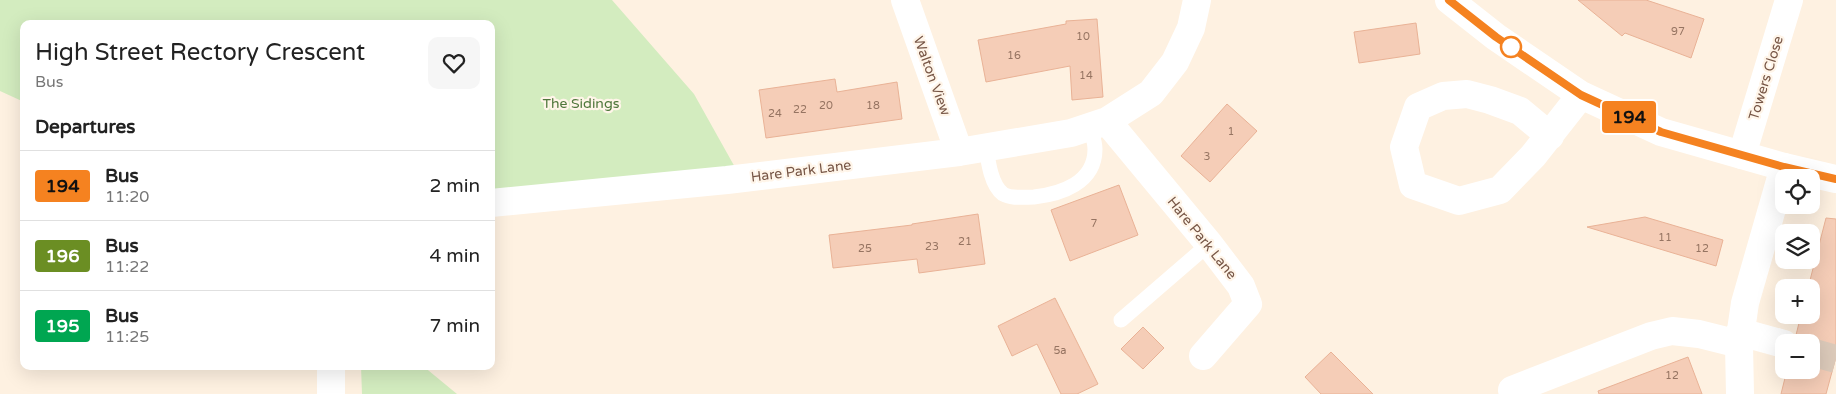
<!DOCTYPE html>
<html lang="en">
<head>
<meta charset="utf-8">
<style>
	body { margin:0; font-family:"Varela Round",sans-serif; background:#f6f6f6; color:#222; height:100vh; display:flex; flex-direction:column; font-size:19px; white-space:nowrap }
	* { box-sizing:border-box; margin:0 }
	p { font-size:16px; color:#767676 }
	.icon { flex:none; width:28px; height:28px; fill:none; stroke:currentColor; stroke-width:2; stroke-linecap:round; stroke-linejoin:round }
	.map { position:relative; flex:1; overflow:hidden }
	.details { position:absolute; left:20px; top:20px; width:475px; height:350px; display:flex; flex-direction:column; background:#fff; border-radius:10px; box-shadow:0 5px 20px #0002 }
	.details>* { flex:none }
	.badge { padding:0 10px; border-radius:4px; font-size:18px; line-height:32px }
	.tools { position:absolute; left:1775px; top:169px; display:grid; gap:10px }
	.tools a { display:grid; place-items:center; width:45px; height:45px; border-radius:10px; background:#fff; box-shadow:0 5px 20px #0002; font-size:25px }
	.map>.badge { position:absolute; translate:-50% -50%; box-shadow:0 0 0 2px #fff }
	h2 { padding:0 15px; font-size:19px; line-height:45px }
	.round { display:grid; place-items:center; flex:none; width:52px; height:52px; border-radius:10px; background:#f6f6f6 }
	.headline { display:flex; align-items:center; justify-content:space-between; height:85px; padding:0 15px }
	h1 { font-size:24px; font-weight:600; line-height:38px }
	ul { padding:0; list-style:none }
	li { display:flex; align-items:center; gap:15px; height:70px; padding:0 15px; border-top:1px solid #e0e0e0 }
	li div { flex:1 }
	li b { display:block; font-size:19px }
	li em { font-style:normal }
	li .badge { min-width:55px; font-weight:700; text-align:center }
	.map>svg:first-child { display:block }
</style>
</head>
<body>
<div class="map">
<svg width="1836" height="394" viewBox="0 0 1836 394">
	<rect width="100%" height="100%" fill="#fef1e1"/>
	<path fill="#d3ecbf" d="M0,0H612L694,94L741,178L491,203V24H24V102L0,91Z
		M361,366H423L457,394H362Z"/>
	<path fill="#f5cdb7" stroke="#e9b296" d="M1578,0H1646L1704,19L1691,58L1625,33L1622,36Z
		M1097,19L1103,97L1072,100L1070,66L986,82L978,40L1066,24V21Z
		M1416,23L1420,54L1359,63L1354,32Z
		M835,79L837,92L897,82L902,119L766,138L759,90Z
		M1227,104L1257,131L1210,182L1181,156Z
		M1119,185L1138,235L1070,261L1051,210Z
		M978,214L985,264L919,273L917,259L833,268L829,235L912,225V224Z
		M1645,217L1723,240L1716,266L1587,227Z
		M1826,218L1836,219V357L1826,394H1781L1787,370H1811V342H1799L1796,335L1801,315H1811V288H1808Z
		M1055,298L1098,384L1077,394H1061L1037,344L1012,356L998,326Z
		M1143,327L1164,348L1143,369L1121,349Z
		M1331,352L1373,394H1321L1305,377Z
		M1688,357L1702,394H1599L1598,391Z"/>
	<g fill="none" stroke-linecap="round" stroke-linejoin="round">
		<path stroke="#dccaba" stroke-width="28" stroke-dasharray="28 14" stroke-linecap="butt" d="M1811,352L1836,359"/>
		<path stroke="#fff" stroke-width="15" d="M986,147C988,161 991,185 1003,194C1011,199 1025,197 1034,197C1061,194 1095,183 1095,149C1095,142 1092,134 1090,127
			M1121,320L1209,244"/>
		<path stroke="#fff" stroke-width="28" d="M905,0L959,152
			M1107,121L1209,244L1241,286L1248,304L1203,356
			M1550,136L1520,111L1490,100L1467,94L1443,96L1418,107L1404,147L1413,185L1459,201L1500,190L1533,156L1581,95
			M1742,155L1789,0
			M491,203L727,180L959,152L1071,133L1107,121L1151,93L1175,62L1191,28L1197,0
			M1740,332L1784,344
			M331,366V394
			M1512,390L1651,336L1672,331L1699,334L1739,344
			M1740,394L1739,344L1745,303L1784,167"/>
		<path stroke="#fff" stroke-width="28" d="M1449,0L1496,37L1581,95L1661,132L1784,167L1836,179"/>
	</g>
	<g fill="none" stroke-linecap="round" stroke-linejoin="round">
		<defs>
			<path id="line" d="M1449,0L1496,37L1581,95L1661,132L1784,167L1836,179"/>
		</defs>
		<use href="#line" stroke="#fff" stroke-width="11"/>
		<use href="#line" stroke="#f58220" stroke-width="8"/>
	</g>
	<circle fill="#fff" stroke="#f58220" stroke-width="2.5" cx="1511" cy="47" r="10"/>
	<g text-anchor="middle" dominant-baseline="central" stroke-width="4.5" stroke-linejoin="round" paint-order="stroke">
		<g font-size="11" fill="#967462">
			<text x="1678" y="31">97</text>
			<text x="1083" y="36">10</text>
			<text x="1014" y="55">16</text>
			<text x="1086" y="75">14</text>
			<text x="826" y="105">20</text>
			<text x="873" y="105">18</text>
			<text x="800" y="109">22</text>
			<text x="775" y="113">24</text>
			<text x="1231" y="131">1</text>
			<text x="1207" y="156">3</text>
			<text x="1094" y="223">7</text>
			<text x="1665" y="237">11</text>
			<text x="965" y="241">21</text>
			<text x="932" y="246">23</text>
			<text x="865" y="248">25</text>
			<text x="1702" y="248">12</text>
			<text x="1060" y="350">5a</text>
			<text x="1672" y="375">12</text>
		</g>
		<g font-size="14" fill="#775646" stroke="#fff5e9">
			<text transform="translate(932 76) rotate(70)">Walton View</text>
			<text transform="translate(1766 78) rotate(-73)">Towers Close</text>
			<text transform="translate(801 171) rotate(-7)">Hare Park Lane</text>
			<text transform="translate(1202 238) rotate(51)">Hare Park Lane</text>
		</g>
		<g font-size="14" fill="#4f773b" stroke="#fff5e9">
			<text x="581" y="103">The Sidings</text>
		</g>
	</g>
</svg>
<div class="tools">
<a><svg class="icon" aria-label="locate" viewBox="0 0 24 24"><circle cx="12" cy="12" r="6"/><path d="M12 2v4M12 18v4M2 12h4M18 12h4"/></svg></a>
<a><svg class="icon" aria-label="layers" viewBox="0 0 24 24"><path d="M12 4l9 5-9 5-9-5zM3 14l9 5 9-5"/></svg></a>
<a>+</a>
<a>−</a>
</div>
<b class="badge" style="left:1629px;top:117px;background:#f58220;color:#111">194</b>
<section class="details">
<div class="headline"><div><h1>High Street Rectory Crescent</h1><p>Bus</p></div><a class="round"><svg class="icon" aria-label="heart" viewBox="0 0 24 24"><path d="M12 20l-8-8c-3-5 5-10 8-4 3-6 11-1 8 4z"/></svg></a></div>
<h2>Departures</h2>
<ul>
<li><span class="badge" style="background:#f58220;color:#111">194</span><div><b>Bus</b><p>11:20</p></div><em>2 min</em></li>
<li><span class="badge" style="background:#6b8e23;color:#fff">196</span><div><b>Bus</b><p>11:22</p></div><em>4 min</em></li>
<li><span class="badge" style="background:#00a651;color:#fff">195</span><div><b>Bus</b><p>11:25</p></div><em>7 min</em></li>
</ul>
</section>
</div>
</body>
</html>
